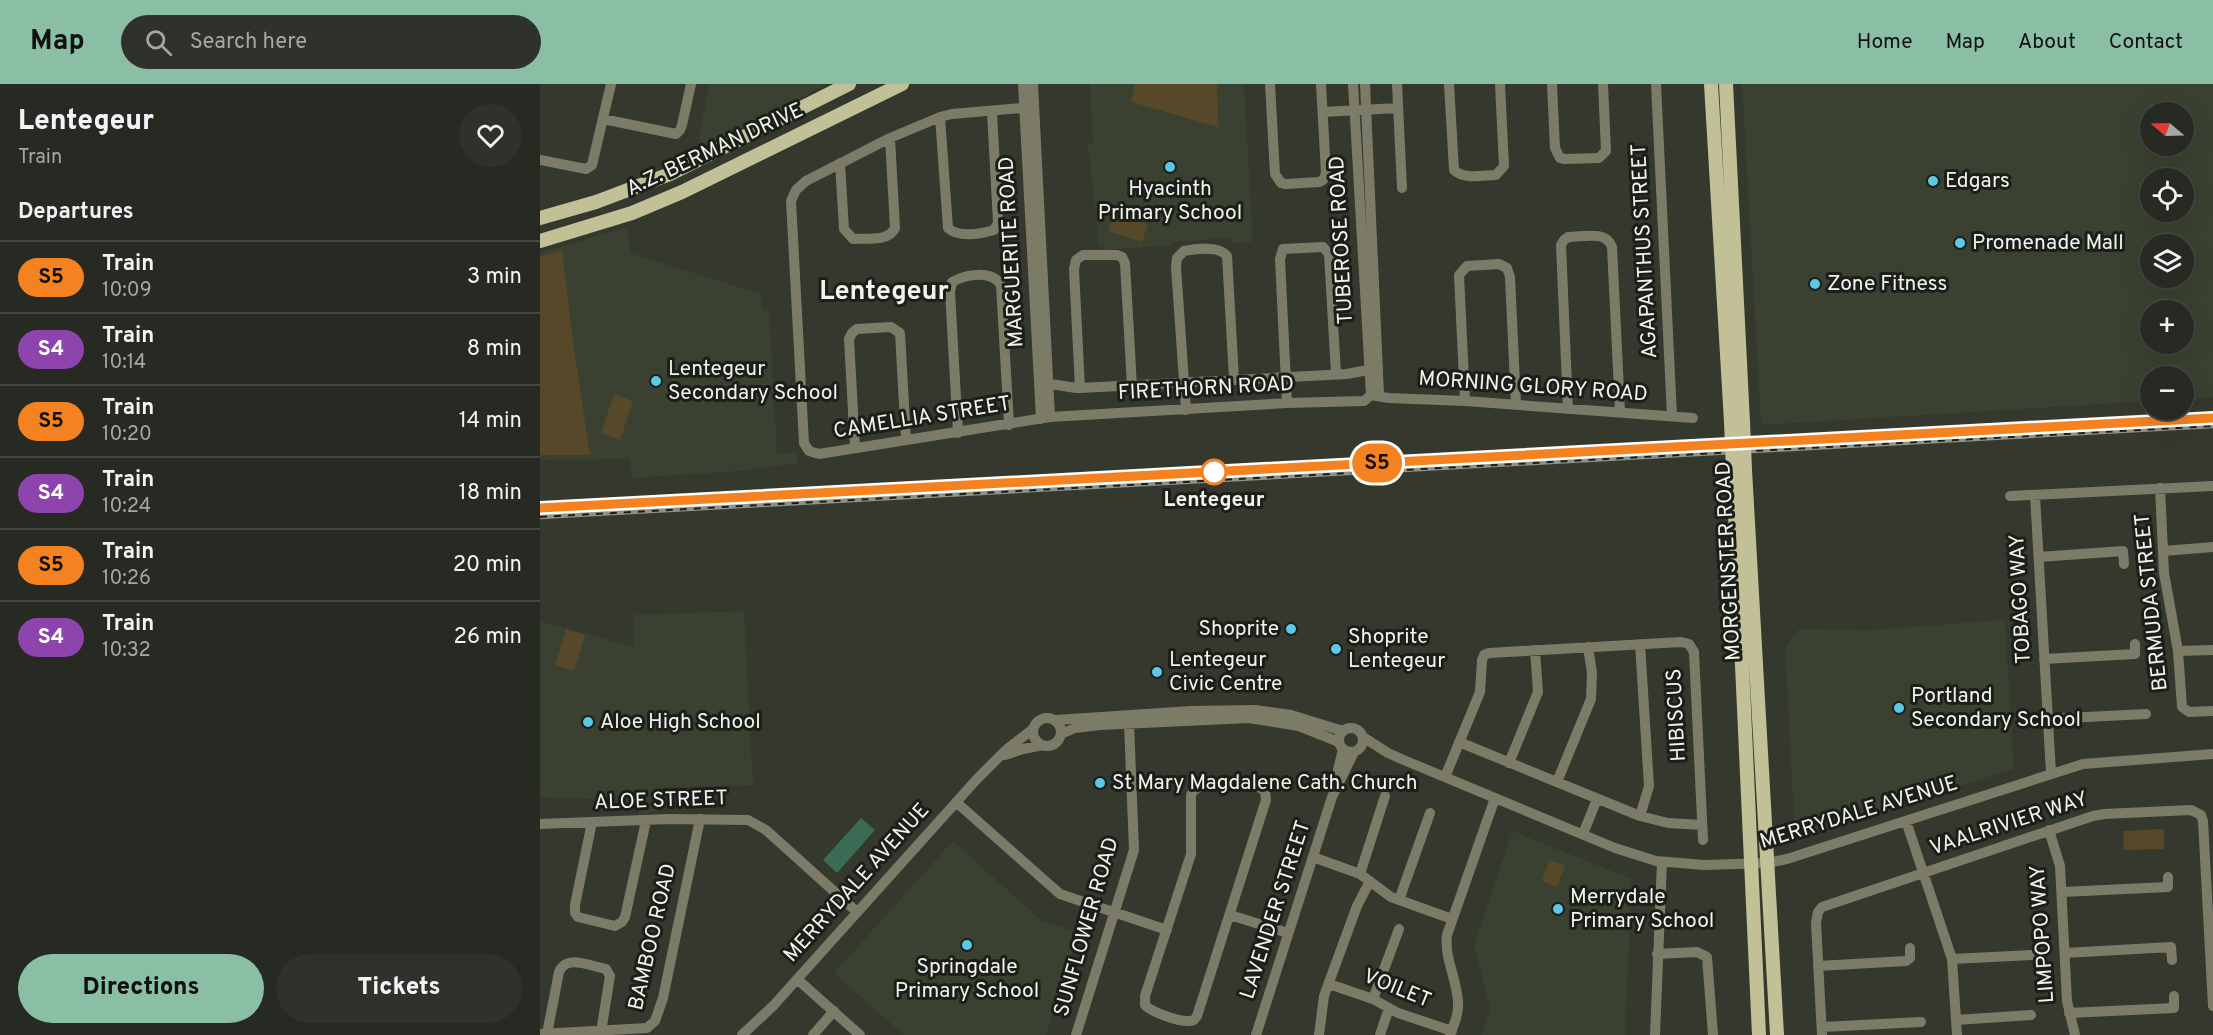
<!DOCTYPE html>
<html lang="en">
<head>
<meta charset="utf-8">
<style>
	body { margin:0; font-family:Overpass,sans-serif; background:#2f322a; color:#f1f3f6; height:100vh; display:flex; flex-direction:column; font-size:22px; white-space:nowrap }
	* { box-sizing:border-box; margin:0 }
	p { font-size:20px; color:#a4a7a5 }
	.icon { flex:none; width:33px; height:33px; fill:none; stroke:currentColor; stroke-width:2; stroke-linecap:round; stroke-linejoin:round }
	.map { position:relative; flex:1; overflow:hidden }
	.sheet { display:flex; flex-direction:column; background:#272a22; width:540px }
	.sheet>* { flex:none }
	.badge { padding:0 12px; border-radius:20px; font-size:21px; line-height:39px }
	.needle { width:39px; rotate:289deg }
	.fabs { position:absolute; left:1600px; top:18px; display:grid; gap:12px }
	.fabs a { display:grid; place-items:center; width:54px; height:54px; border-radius:50%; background:#272a22; box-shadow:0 6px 24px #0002,0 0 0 2px #434640; font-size:30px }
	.map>.badge { position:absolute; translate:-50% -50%; box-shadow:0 0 0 3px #fff }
	h2 { padding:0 18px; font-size:22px; line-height:54px }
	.round { display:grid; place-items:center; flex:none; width:63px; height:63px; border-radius:32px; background:#2f322a }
	.head { display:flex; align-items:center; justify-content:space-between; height:102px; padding:0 18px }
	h1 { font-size:28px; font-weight:800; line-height:45px }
	.primary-button { display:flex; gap:12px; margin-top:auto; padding:12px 18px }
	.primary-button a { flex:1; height:69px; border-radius:36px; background:#8abfa5; color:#111; font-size:24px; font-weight:800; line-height:69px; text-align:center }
	.primary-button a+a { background:#2f322a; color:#f1f3f6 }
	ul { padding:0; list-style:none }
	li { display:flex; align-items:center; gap:18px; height:72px; padding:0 18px; border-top:2px solid #434640 }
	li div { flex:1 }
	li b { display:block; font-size:22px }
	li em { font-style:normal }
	li .badge { min-width:66px; font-weight:700; text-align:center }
	header { display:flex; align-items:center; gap:36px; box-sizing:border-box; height:84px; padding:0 30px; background:#8abfa5; color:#111 }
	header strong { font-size:28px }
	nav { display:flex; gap:33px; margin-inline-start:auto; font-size:21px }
	.search { width:420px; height:54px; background:#2f322a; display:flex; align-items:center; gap:15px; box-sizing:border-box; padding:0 21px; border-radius:33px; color:#a4a7a5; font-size:22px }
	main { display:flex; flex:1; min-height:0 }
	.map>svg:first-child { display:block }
</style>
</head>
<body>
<header>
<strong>Map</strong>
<div class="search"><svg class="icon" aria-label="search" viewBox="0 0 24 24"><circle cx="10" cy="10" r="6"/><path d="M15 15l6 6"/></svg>Search here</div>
<nav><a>Home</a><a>Map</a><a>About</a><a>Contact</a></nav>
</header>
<main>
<section class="sheet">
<div class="head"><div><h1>Lentegeur</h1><p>Train</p></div><a class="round"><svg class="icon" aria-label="heart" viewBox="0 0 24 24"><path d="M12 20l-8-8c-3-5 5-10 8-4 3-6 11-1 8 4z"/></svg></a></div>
<h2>Departures</h2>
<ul>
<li><span class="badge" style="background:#f58220;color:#111">S5</span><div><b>Train</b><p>10:09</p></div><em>3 min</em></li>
<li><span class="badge" style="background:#8e44ad;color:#fff">S4</span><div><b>Train</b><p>10:14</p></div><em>8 min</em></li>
<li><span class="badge" style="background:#f58220;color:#111">S5</span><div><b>Train</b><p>10:20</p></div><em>14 min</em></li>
<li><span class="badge" style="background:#8e44ad;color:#fff">S4</span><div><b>Train</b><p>10:24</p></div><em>18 min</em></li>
<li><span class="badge" style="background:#f58220;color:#111">S5</span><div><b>Train</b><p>10:26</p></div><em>20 min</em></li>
<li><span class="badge" style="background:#8e44ad;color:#fff">S4</span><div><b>Train</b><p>10:32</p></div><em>26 min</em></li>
</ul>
<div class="primary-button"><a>Directions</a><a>Tickets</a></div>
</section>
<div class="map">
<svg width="1673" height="951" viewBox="0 0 1673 951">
	<rect width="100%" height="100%" fill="#34382d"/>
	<path fill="#3b4130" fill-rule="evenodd" d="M169,0H286L244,23L161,64L158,60Z
		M550,0H704L713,158L692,159L691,154L631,158V162L585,164L581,162V165L565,166V162L559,163L548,60L553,59Z
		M1202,0H1673V313L1644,315V292H1611V317L1221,341ZM1644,28V62H1611V28ZM1644,94V128H1611V94ZM1611,160H1644V194H1611ZM1644,226V260H1611V226Z
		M87,143L90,169L221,210L223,226H229L237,370L257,368L258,379L199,387L92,394L90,375L0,376V169Z
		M204,527L213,701L119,704L116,727L99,731L98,717L0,713V537L94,563L93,531Z
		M1465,536L1474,685L1255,753L1245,564L1259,545L1328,546Z
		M973,747L1092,795L1085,951H941L950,925L935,865V856Z
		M413,757L502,837L538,848L506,951H364L294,889Z"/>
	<path fill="#564829" d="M595,0H677L678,43L591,18Z
		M574,129L608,140L602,158L568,147Z
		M22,166L33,258L50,371H0V173Z
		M74,310L93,317L80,356L61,349Z
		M26,545L45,551L34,587L15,581Z
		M1624,745V765L1584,766L1583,747Z
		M1009,776L1025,781L1017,803L1002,797Z"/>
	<path fill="#3a6b54" d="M321,734L335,746L297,789L283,776Z"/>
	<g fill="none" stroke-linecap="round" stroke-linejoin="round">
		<path stroke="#7c7b68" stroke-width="10" d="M483,0L501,335
			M493,0L510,333
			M730,0L735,90L741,99L746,100L779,98L783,96L786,90L781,0
			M813,0L831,311
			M825,0L839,311
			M857,0L862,104
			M909,0L914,86C924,96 943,91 956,91L964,82L960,0
			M1012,0L1015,64L1020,74L1025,75L1059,74L1066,67L1063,0
			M1116,0L1132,332
			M493,23L412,30L400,33L350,54L266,97L256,106L251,117L264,359L269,367L279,370L510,333L747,319L824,317L831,311
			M783,28L858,24
			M400,33L408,144C418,154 441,150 454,146L458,139L452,28
			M63,35L136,50L140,46L142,41L151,0
			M0,76L46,85L52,81L71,0
			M300,79L304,145L313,155C326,154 349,158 355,144L350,54
			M499,300C513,298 526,304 540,304L807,290L838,284
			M540,304L534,185L536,176L543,171H577L582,173L585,179L592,302
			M831,311L849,314L925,317L1153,334
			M925,317L919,191L927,182L959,180L967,184L970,193L976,321
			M747,319L740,175L743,165L783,163L789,170L796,290
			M1028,325L1021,161L1024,156L1028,153C1043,153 1066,146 1072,163L1080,327
			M646,326L636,183L637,174L644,167C656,165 679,161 687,172L694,295
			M418,349L410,208L412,198C426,190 452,186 461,201L469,341
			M315,364L309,255L312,249L317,245L351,243L360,249L366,356
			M1620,404L1624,489L1638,567L1642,623L1649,628L1673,627
			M1495,411L1511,689
			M1470,412L1673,402
			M1624,467L1673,463
			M1499,473L1583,467L1584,480
			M1100,560L1109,702L1100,732
			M1638,567L1673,566
			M1504,575L1595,570V560
			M493 648a14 14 0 1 1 28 0a14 14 0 1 1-28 0Z
			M1507,635L1606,630
			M516,636L651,627L715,626L751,631L803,647
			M799 656a12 12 0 1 1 24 0a12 12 0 1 1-24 0Z
			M521,650L535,644L560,641L709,634L759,642L799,658
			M823,653L848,669L866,677L1075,764L1116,777L1164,781L1228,779L1247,775L1543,680L1673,670
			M919,658L1100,732L1128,739L1162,741
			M465,671L483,665L503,661
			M969,679L998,608L995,566
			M905,693L940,608L942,576L944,571L949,569L1141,558L1149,560L1154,568L1163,756
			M796,695L803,665
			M1017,698L1051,615L1052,589L1048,563
			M714,700L725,707L726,716L657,932C654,936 654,937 649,937C639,938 611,928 605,921V912L651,770V711L654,706L662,702Z
			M416,718L520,810L627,846
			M1366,737L1412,875L1417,951
			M52,738L35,821V829L38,833L75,842L82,838L85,833L106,737
			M0,740L128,735L208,736L226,746L317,828
			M1509,746L1520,782L1527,917L1535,951
			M1043,750L1057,715
			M773,773L820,790L851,813L912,835
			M820,790L845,712
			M1522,808L1628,803V793
			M859,816L890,729
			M690,831L748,849
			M1525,869L1631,863L1632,876
			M1117,870L1157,868L1167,873L1173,951
			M1412,875L1492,871
			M1278,882L1366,877L1370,874V864
			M257,895L320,951
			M789,900L833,915L858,929L912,947
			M833,915L859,845
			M1529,929L1634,924V912
			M1416,936L1491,931
			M1282,943L1381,938
			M0,950L107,944L115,937L123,914L160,735
			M7,950L19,888C26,871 47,881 62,884L66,885L70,892L61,948
			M202,951L233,922L437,695L466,666L493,645
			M273,951L294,927
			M536,951L594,766L589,639
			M716,951L792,713L814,668
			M779,951L784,912L817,822L830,797
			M840,951L849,924
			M910,951C914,940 919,930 918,918C917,895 904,874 907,851L955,714
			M1115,951L1122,778
			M1282,951L1276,839L1278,828L1282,823L1553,732L1564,730L1651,726L1661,731L1663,737L1673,922"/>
		<path stroke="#c1c097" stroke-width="14" d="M1171,0L1191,338
			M1186,0L1203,338
			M0,134L56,118L130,90L309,0
			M0,157L92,129L142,108L362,0
			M1193,386L1219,951
			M1205,386L1237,951"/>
		<defs>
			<path id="rail" d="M0,433L1673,342"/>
		</defs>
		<use href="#rail" stroke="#8e9288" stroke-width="4.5"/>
		<use href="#rail" stroke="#1c1f19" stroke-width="2" stroke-dasharray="7" stroke-linecap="butt"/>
		<path stroke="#c1c097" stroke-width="14" d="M1191,338L1193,386
			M1203,338L1205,386"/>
	</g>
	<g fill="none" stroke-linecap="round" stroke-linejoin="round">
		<defs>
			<path id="line" d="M0,424L1673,334"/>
		</defs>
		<use href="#line" stroke="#fff" stroke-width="14"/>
		<use href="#line" stroke="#f58220" stroke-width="9"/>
	</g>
	<g fill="#5bc8e6" stroke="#1c1f19" stroke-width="2">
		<circle cx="630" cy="83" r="6"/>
		<circle cx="1393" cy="97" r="6"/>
		<circle cx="1420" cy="159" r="6"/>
		<circle cx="1275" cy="200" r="6"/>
		<circle cx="116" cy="297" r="6"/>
		<circle cx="751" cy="545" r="6"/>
		<circle cx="796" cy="565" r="6"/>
		<circle cx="617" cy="588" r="6"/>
		<circle cx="1359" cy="624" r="6"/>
		<circle cx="48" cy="638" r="6"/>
		<circle cx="560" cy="699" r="6"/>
		<circle cx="1018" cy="825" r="6"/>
		<circle cx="427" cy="861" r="6"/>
	</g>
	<circle fill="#fff" stroke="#f58220" stroke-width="3" cx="674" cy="388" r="12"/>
	<g text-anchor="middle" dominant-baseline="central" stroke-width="6" stroke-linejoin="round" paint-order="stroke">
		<g font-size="21" fill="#f1f4ec" stroke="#1c1f19">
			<text transform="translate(175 66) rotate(-25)">A.Z. BERMAN DRIVE</text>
			<text transform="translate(802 156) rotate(-93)">TUBEROSE ROAD</text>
			<text transform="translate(1105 167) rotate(-93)">AGAPANTHUS STREET</text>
			<text transform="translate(472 168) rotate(-93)">MARGUERITE ROAD</text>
			<text transform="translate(993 303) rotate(4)">MORNING GLORY ROAD</text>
			<text transform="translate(666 305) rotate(-3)">FIRETHORN ROAD</text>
			<text transform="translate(382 334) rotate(-9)">CAMELLIA STREET</text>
			<text transform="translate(1189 477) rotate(-93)">MORGENSTER ROAD</text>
			<text transform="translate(1481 515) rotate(-93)">TOBAGO WAY</text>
			<text transform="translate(1612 518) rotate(-96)">BERMUDA STREET</text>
			<text transform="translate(1137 631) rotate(-93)">HIBISCUS</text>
			<text transform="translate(121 717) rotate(-2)">ALOE STREET</text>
			<text transform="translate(1319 729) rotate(-17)">MERRYDALE AVENUE</text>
			<text transform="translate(1469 740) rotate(-18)">VAALRIVIER WAY</text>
			<text transform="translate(317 799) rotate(-48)">MERRYDALE AVENUE</text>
			<text transform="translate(736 826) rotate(-72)">LAVENDER STREET</text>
			<text transform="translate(547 843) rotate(-74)">SUNFLOWER ROAD</text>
			<text transform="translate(1503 850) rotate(-94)">LIMPOPO WAY</text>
			<text transform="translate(113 853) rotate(-77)">BAMBOO ROAD</text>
			<text transform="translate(857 905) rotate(22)">VOILET</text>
		</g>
		<g font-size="21" fill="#f1f4ec" stroke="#1c1f19" text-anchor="start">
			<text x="1405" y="97">Edgars</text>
			<text x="630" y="105" text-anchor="middle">Hyacinth<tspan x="630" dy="24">Primary School</tspan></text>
			<text x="1432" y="159">Promenade Mall</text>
			<text x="1287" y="200">Zone Fitness</text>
			<text x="128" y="285">Lentegeur<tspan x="128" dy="24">Secondary School</tspan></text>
			<text x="739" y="545" text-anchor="end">Shoprite</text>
			<text x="808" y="553">Shoprite<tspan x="808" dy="24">Lentegeur</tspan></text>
			<text x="629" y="576">Lentegeur<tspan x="629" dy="24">Civic Centre</tspan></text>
			<text x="1371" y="612">Portland<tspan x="1371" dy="24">Secondary School</tspan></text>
			<text x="60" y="638">Aloe High School</text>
			<text x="572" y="699">St Mary Magdalene Cath. Church</text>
			<text x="1030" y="813">Merrydale<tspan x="1030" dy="24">Primary School</tspan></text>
			<text x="427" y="883" text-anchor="middle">Springdale<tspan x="427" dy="24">Primary School</tspan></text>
		</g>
		<g font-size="21" font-weight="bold" fill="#f1f4ec" stroke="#1c1f19">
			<text x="674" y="416">Lentegeur</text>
		</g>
		<g font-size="27" font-weight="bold" fill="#f1f4ec" stroke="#1c1f19">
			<text x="344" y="208">Lentegeur</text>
		</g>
	</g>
</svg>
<div class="fabs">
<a><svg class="needle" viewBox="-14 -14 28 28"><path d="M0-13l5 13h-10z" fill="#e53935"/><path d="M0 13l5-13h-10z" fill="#a4a7a5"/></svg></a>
<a><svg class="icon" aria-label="locate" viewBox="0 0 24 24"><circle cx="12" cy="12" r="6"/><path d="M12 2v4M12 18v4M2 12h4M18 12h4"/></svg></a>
<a><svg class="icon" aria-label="layers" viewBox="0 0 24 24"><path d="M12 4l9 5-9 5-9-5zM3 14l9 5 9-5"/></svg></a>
<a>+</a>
<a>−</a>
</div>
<b class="badge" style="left:837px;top:379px;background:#f58220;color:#111">S5</b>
</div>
</main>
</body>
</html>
